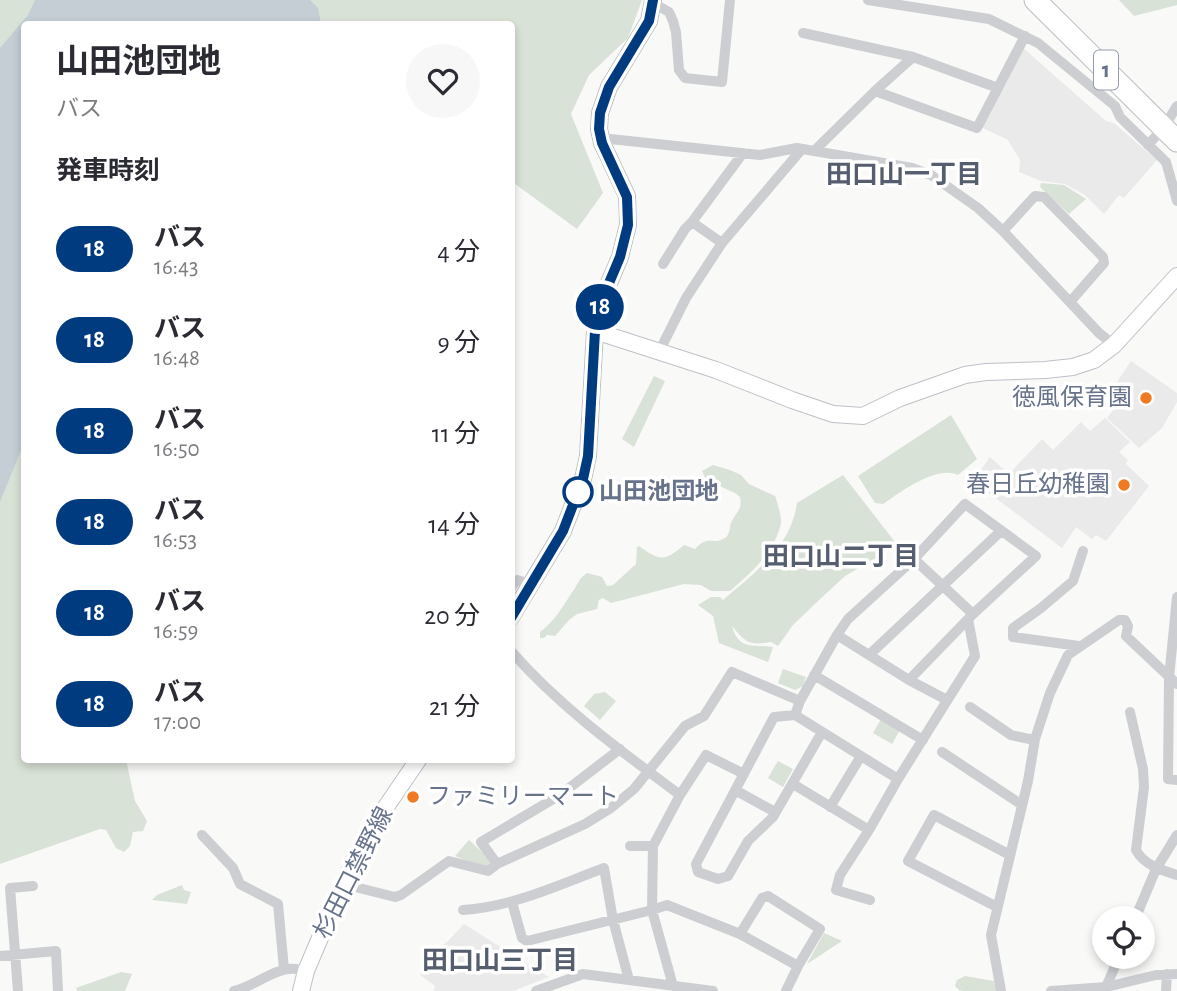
<!DOCTYPE html>
<html lang="ja">
<head>
<meta charset="utf-8">
<style>
	body { margin:0; font-family:"Alegreya Sans","Noto Sans JP",sans-serif; background:#f7f7f7; color:#2b2b33; height:100vh; display:flex; flex-direction:column; font-size:26px; white-space:nowrap }
	* { box-sizing:border-box; margin:0 }
	p { font-size:23px; color:#7c7c81 }
	.icon { flex:none; width:38px; height:38px; fill:none; stroke:currentColor; stroke-width:2; stroke-linecap:round; stroke-linejoin:round }
	.map { position:relative; flex:1; overflow:hidden }
	.drawer { position:absolute; left:21px; top:21px; width:494px; height:742px; display:flex; flex-direction:column; background:#fff; border-radius:7px; box-shadow:0 4px 10px #0003 }
	.drawer>* { flex:none }
	.badge { padding:0 14px; border-radius:23px; font-size:24px; line-height:46px }
	.controls { position:absolute; left:1092px; top:906px; display:grid; gap:14px }
	.controls a { display:grid; place-items:center; width:63px; height:63px; border-radius:50%; background:#fff; box-shadow:0 4px 10px #0003; font-size:35px }
	.map>.badge { position:absolute; translate:-50% -50%; box-shadow:0 0 0 4px #fff }
	h2 { padding:0 35px; font-size:26px; line-height:63px }
	.round { display:grid; place-items:center; flex:none; width:74px; height:74px; border-radius:37px; background:#f7f7f7 }
	.summary { display:flex; align-items:center; justify-content:space-between; height:119px; padding:0 35px }
	h1 { font-size:33px; font-weight:700; line-height:52px }
	ul { padding:0; list-style:none }
	li { display:flex; align-items:center; gap:21px; height:91px; padding:0 35px }
	li div { flex:1 }
	li b { display:block; font-size:26px }
	li em { font-style:normal }
	li .badge { min-width:77px; font-weight:700; text-align:center }
	.map>svg:first-child { display:block }
</style>
</head>
<body>
<div class="map">
<svg width="1177" height="991" viewBox="0 0 1177 991">
	<rect width="100%" height="100%" fill="#f9f9f7"/>
	<path fill="#eaeaea" d="M1022,47L1106,121L1114,123L1157,160L1124,198L1119,195L1104,214L1085,195L1065,184L1041,181L1019,172L1020,160L1008,140L981,127Z
		M1131,361L1177,393V402L1162,428L1139,448L1107,418L1118,404L1111,391Z
		M1105,418L1130,442L1119,452L1128,460L1126,464L1149,486L1106,541L1096,535L1092,539L1076,527L1062,548L973,481L990,457L1009,474L1042,439L1053,450L1081,422L1090,431Z
		M464,924L549,977L513,991H434L435,986L420,975L426,959L448,941Z"/>
	<path fill="#d9e2d7" d="M0,0H642L628,38L589,75L571,114L603,193L577,229L511,181V24H24V760H126L135,801L147,821L143,831L133,832L130,846L124,852L116,848L106,830L100,829L0,864Z
		M1119,0H1177V5L1134,16Z
		M1041,183L1064,185L1086,199L1069,214L1040,187Z
		M654,376L665,381L634,447L622,439Z
		M951,415L977,459L958,475C936,465 901,492 883,504L875,503L858,476Z
		M713,465L730,470L741,475L749,484L775,496C777,501 782,518 781,523C775,552 751,573 730,591H711L701,585L684,584L611,603L603,598L599,600L597,609L577,614L569,620L555,636L547,635L544,638H540V632C555,621 563,606 573,591C578,584 579,578 587,573L602,577L607,586L613,585L636,564L637,547L639,546C660,561 664,562 684,545L695,549C709,534 712,546 725,538C730,535 729,528 731,523C735,513 743,510 740,497L735,493L706,480L702,471Z
		M843,475L895,542L876,558L845,576L818,601L793,625L778,646L771,642C749,646 745,642 732,626C739,651 753,644 773,647L768,662L719,643L713,616L698,605L711,597H720L723,600C753,574 792,546 797,503Z
		M783,669L806,677L803,686L795,690L778,683Z
		M605,692L616,701L600,720L584,706L594,694Z
		M881,719L900,730L892,744L873,733Z
		M778,761L793,769L783,787L768,778Z
		M469,840L483,853L490,863L485,868L455,856Z
		M182,885L184,890L191,892L187,904L152,900L157,895Z
		M824,933L842,941L807,964Z
		M121,972L132,974L125,991H77L76,988Z
		M965,976L994,981L996,991H963L959,990L955,986L957,980Z"/>
	<path fill="#c5ced5" d="M35,0H310L318,8L321,24H24V443L0,502V48L28,15Z"/>
	<g fill="none" stroke-linecap="round" stroke-linejoin="round">
		<defs>
			<path id="secondary" d="M595,331L716,370L792,400L833,414L863,416L900,398L965,375L986,372L1045,370L1073,367L1094,360L1114,345L1177,276
				M511,617L563,531L583,479L588,456L595,331L601,302L620,257L628,225L627,196L602,143L599,129L600,113L609,87L649,21L653,0
				M301,991L306,971L336,900L355,859L377,820L418,760"/>
			<path id="highway" d="M1035,0L1177,141"/>
		</defs>
		<use href="#secondary" stroke="#bdc1c7" stroke-width="18"/>
		<use href="#highway" stroke="#bdbfc3" stroke-width="23"/>
		<path stroke="#ccced2" stroke-width="10" d="M868,0L989,19L1038,43L1115,106L1120,117L1166,162L1177,201
			M653,3L669,12L673,21L676,32L679,70L685,78L722,82L730,0
			M803,33L913,57L998,88
			M875,91L977,128L1025,36
			M601,138L760,155L797,148L912,168L931,175L978,208L1003,231L1099,333L1114,345
			M1148,145L1164,127L1177,106
			M814,151L875,91L913,57
			M692,222L722,243
			M1003,231L1035,196L1044,197L1103,257L1104,263L1070,302
			M663,264L685,229L692,222L743,153
			M659,352L686,298L722,243L802,149
			M914,559L973,614
			M511,587L517,580L530,584
			M1177,597L1169,678L1168,779L1177,780
			M837,635L909,680L947,700
			M1079,646L1013,637V628L1041,608L1073,581L1083,551
			M511,651C560,707 621,751 680,795
			M869,655L1001,531
			M814,675L923,740
			M970,707L1011,735L1034,740
			M1130,712L1143,769L1144,787L1136,850C1144,865 1161,870 1177,875
			M795,715L800,701L837,635L848,619L914,559L965,504L1036,556L973,614L909,680
			M822,732L773,817L748,841L728,876L718,879L698,872L696,864L774,717L795,715L898,779
			M620,749L560,795L481,842L497,864L585,824L611,808L634,789L685,726L704,716L732,672L800,701
			M942,752L1022,805
			M793,784L869,830L898,779L975,656L968,619
			M735,790L775,812
			M830,807L861,756
			M869,830L840,875L836,890L870,900
			M202,835L233,868L240,884L278,904L284,969
			M630,846H653
			M343,884L395,897L401,895L449,861L488,871L497,864
			M512,902L522,938L527,941L652,910L667,905L740,934L798,966
			M997,907L908,861L934,815L1010,855
			M463,910C512,907 558,885 604,868L613,920L629,980
			M1135,919L1156,869L1177,835
			M740,934L762,898L768,896L820,929L798,966L786,991
			M0,956L56,951L58,991
			M673,986L652,910L653,846L680,795L706,755L744,774
			M1106,987L1156,975L1177,974
			M18,991L10,888L33,886
			M234,991C252,987 273,970 289,969C294,968 300,970 306,971
			M536,991L583,974L713,991
			M1001,991L991,935L1028,781L1035,739L1050,693L1068,655L1119,620H1125L1128,626L1126,636L1177,684
			M1051,991L1106,987L1119,957
			M1166,991L1167,974"/>
		<use href="#secondary" stroke="#fff" stroke-width="16"/>
		<use href="#highway" stroke="#fff" stroke-width="21"/>
	</g>
	<g fill="none" stroke-linecap="round" stroke-linejoin="round">
		<defs>
			<path id="line" d="M511,618L563,531L583,479L588,456L595,331L601,302L620,257L628,225L627,197L602,143L599,129L600,113L609,87L649,21L653,0"/>
		</defs>
		<use href="#line" stroke="#fff" stroke-width="16"/>
		<use href="#line" stroke="#003b80" stroke-width="10"/>
	</g>
	<g fill="#f07921" stroke="#fff" stroke-width="2.5">
		<circle cx="1146" cy="398" r="7"/>
		<circle cx="1124" cy="485" r="7"/>
		<circle cx="413" cy="797" r="7"/>
	</g>
	<circle fill="#fff" stroke="#003b80" stroke-width="3.5" cx="578" cy="492" r="14"/>
	<g text-anchor="middle" dominant-baseline="central" stroke-width="7" stroke-linejoin="round" paint-order="stroke">
		<rect fill="#fff" stroke="#949dad" stroke-width="2" x="1094" y="50.5" width="24" height="39" rx="5"/>
		<g font-size="23" font-weight="bold" fill="#66738a">
			<text x="1106" y="70">1</text>
		</g>
		<g font-size="24" fill="#66738a" stroke="#fff" text-anchor="end">
			<text x="1132" y="398">徳風保育園</text>
			<text x="1110" y="485">春日丘幼稚園</text>
			<text x="427" y="797" text-anchor="start">ファミリーマート</text>
		</g>
		<g font-size="24" font-weight="bold" fill="#66738a" stroke="#fff" text-anchor="start">
			<text x="599" y="492">山田池団地</text>
		</g>
		<g font-size="24" fill="#66738a" stroke="#fff">
			<text transform="translate(354 873) rotate(-63)">杉田口禁野線</text>
		</g>
		<g font-size="26" font-weight="bold" fill="#555e6e" stroke="#fff">
			<text x="904" y="175">田口山一丁目</text>
			<text x="841" y="557">田口山二丁目</text>
			<text x="500" y="961">田口山三丁目</text>
		</g>
	</g>
</svg>
<div class="controls">
<a><svg class="icon" aria-label="locate" viewBox="0 0 24 24"><circle cx="12" cy="12" r="6"/><path d="M12 2v4M12 18v4M2 12h4M18 12h4"/></svg></a>
</div>
<b class="badge" style="left:600px;top:307px;background:#003b80;color:#fff">18</b>
<section class="drawer">
<div class="summary"><div><h1>山田池団地</h1><p>バス</p></div><a class="round"><svg class="icon" aria-label="heart" viewBox="0 0 24 24"><path d="M12 20l-8-8c-3-5 5-10 8-4 3-6 11-1 8 4z"/></svg></a></div>
<h2>発車時刻</h2>
<ul>
<li><span class="badge" style="background:#003b80;color:#fff">18</span><div><b>バス</b><p>16:43</p></div><em>4 分</em></li>
<li><span class="badge" style="background:#003b80;color:#fff">18</span><div><b>バス</b><p>16:48</p></div><em>9 分</em></li>
<li><span class="badge" style="background:#003b80;color:#fff">18</span><div><b>バス</b><p>16:50</p></div><em>11 分</em></li>
<li><span class="badge" style="background:#003b80;color:#fff">18</span><div><b>バス</b><p>16:53</p></div><em>14 分</em></li>
<li><span class="badge" style="background:#003b80;color:#fff">18</span><div><b>バス</b><p>16:59</p></div><em>20 分</em></li>
<li><span class="badge" style="background:#003b80;color:#fff">18</span><div><b>バス</b><p>17:00</p></div><em>21 分</em></li>
</ul>
</section>
</div>
</body>
</html>
